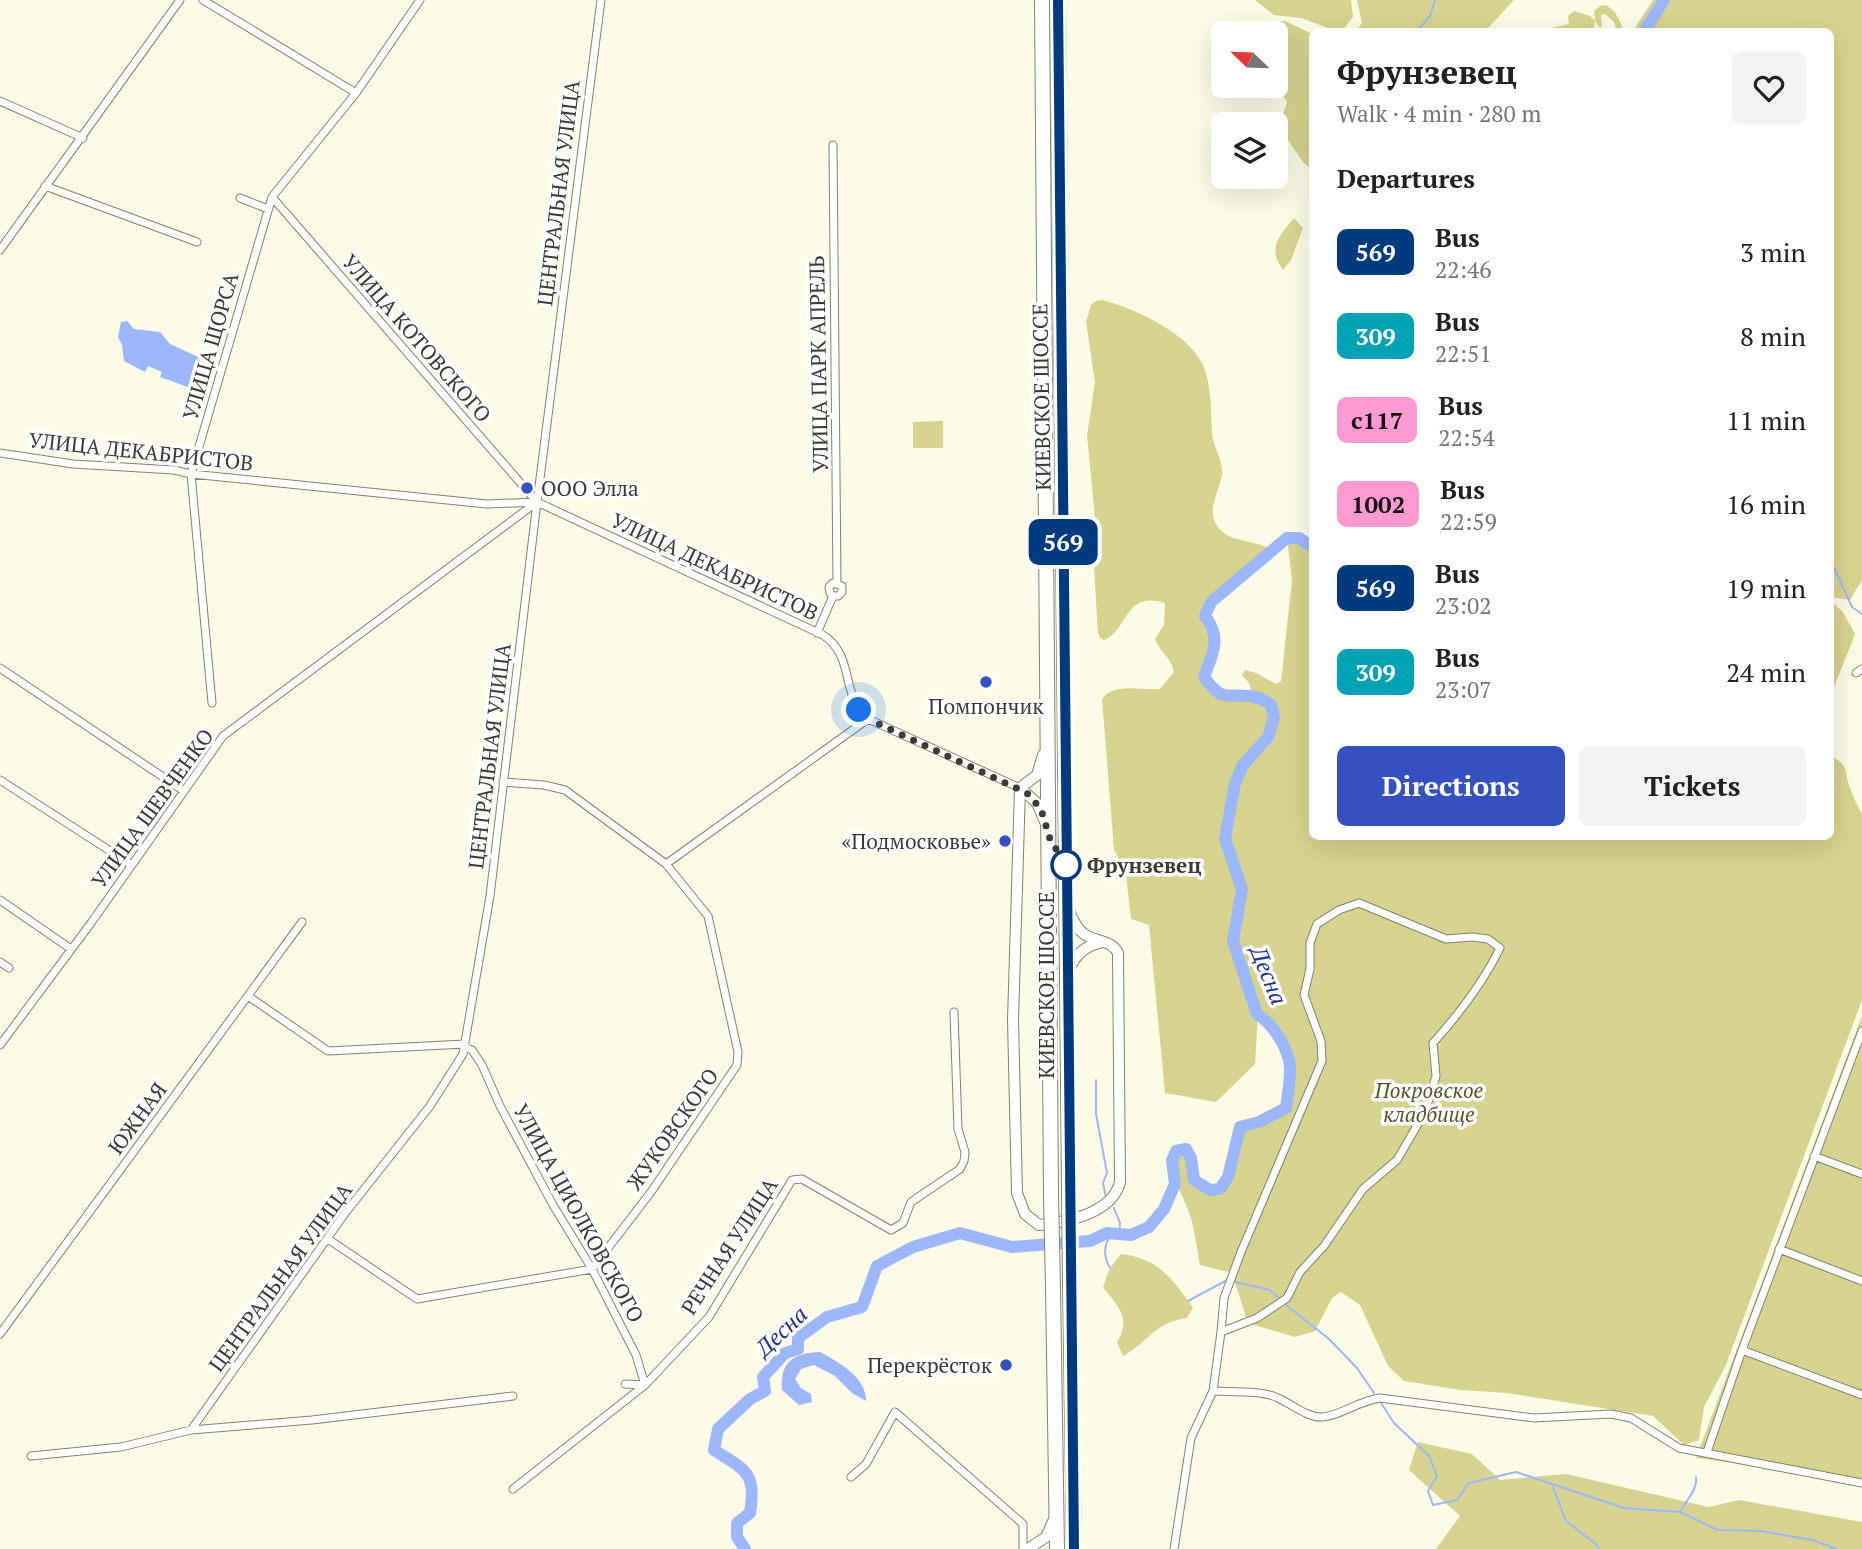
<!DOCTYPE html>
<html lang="en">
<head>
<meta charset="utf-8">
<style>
	body { margin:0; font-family:"PT Serif",serif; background:#f2f2f2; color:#202124; height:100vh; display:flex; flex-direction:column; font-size:26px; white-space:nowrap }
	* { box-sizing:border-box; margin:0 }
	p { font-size:23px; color:#757577 }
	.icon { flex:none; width:38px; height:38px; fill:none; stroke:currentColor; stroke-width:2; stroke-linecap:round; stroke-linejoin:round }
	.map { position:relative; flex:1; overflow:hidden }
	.details { position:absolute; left:1309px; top:28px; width:525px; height:812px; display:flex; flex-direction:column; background:#fff; border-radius:10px; box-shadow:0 7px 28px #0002 }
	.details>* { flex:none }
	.badge { padding:0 14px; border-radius:10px; font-size:24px; line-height:46px }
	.needle { width:46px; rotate:293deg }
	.fabs { position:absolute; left:1211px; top:21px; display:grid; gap:14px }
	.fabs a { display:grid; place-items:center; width:77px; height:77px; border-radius:10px; background:#fff; box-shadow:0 7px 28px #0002; font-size:35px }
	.you { position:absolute; width:35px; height:35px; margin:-18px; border:5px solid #fff; border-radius:50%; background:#1a73e8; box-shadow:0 0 0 10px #1a73e833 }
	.map>.badge { position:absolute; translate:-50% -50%; box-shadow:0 0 0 4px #fff }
	h2 { padding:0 28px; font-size:26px; line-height:63px }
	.round { display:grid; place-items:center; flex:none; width:74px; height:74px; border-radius:10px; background:#f2f2f2 }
	.headline { display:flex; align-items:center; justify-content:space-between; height:119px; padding:0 28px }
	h1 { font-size:33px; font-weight:600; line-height:52px }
	.primary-button { display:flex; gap:14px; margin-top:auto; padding:14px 28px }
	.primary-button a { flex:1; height:80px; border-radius:10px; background:#3550c1; color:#fff; font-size:28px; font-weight:600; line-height:80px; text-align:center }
	.primary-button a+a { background:#f2f2f2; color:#202124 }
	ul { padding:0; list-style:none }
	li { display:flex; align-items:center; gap:21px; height:84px; padding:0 28px }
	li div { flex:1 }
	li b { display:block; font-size:26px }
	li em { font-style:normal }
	li .badge { min-width:77px; font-weight:700; text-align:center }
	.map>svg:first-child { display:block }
</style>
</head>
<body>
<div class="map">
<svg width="1862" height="1549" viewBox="0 0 1862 1549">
	<rect width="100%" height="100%" fill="#fcfbe6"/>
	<path fill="#d6d38f" d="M1255,0H1351L1353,17L1342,31H1336L1301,18L1274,15Z
		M1357,0H1514L1488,28L1491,31H1356L1362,23Z
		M1653,0H1862V580L1850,600L1830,597V32L1633,31Z
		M1605,5C1615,9 1621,21 1623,31H1617L1614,22L1605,14L1601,15L1602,25L1600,28L1595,21L1593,31H1540L1569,24L1568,16L1574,11L1590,16L1595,21L1594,11L1600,6Z
		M1274,21H1285L1312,34V170L1303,162L1279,127L1287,102L1276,83V33H1268L1270,25Z
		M1294,218L1303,228L1291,260L1283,270C1267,248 1279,236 1294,218Z
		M1102,300C1134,308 1194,335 1205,370C1211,389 1211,413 1212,433C1213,448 1223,458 1222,474C1220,488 1209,507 1214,520C1225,546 1254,537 1273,551L1211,602L1205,615C1222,638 1213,653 1204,677C1220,699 1228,697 1253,696L1249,683L1242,675L1245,670L1256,673L1276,684L1281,681L1292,581L1287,538H1299L1312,545V836H1830L1831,756C1851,767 1843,770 1850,788C1853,796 1857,806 1862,814V1000L1726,1365L1704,1407L1699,1440L1684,1445L1653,1416L1507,1393L1461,1390L1404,1381L1388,1366L1360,1305L1341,1292L1332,1298L1315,1331L1295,1337L1248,1323L1232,1273L1200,1265C1197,1249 1195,1231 1190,1215C1183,1193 1167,1176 1176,1151L1186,1149L1191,1158L1195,1180L1210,1190L1220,1189L1228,1177L1241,1127L1259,1122L1286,1108C1288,1095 1293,1077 1290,1064C1285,1045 1275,1025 1258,1015L1255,1064L1216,1102L1165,1093L1149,925L1131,919L1126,874L1114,849L1102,699C1114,682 1143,691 1160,689L1174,672C1172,659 1160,652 1155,639L1164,625L1165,603C1124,590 1128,631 1104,640L1100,638L1098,633L1093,552L1095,516L1087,436L1095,382L1086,322L1091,305L1096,301Z
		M943,421V448H913V422Z
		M1831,601L1843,612L1855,634L1831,695Z
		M1862,1016V1480L1696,1458Z
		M1121,1254C1159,1259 1172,1278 1193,1308L1187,1318C1153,1323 1150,1341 1123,1356L1117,1342C1132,1318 1118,1307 1103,1287L1110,1268Z
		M1418,1442L1472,1454L1500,1480L1566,1474L1709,1507L1739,1500L1862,1522V1549H1436L1460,1516L1409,1470Z"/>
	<path fill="#9db7fc" d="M127,321L134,329L160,332L170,344L205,360L196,390L160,377L162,372L148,366L145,372L124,361L122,345L118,337L121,322Z
		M820,1352C840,1363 866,1377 866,1401L852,1393L835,1376L814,1365L801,1369L795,1379L801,1388L811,1394L812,1402L799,1405L782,1390C780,1362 793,1353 820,1352Z"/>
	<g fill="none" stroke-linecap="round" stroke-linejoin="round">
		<path stroke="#9db7fc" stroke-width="2" d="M1416,32L1430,16L1435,0
			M1830,564L1833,565L1852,607L1862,614
			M1096,1080V1114L1107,1173L1103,1183L1106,1198
			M1114,1208L1120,1223L1119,1234
			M1110,1268C1103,1256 1103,1243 1113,1233
			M1236,1282L1270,1290L1278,1297
			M1188,1301L1227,1280
			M1286,1305L1329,1339L1357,1368L1374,1393
			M1381,1403L1394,1423L1429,1456L1437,1476L1428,1491L1433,1505L1457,1500L1469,1483L1516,1472L1624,1508L1680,1512L1718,1530L1761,1531L1812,1540L1837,1549
			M1553,1487L1566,1521L1596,1544L1599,1549
			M1680,1512C1686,1500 1698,1490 1696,1477"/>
		<path stroke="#9db7fc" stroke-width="12" d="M1644,32L1664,0
			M745,1549L737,1537V1523L750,1513C757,1472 745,1470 714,1450L718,1429L750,1399L765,1391L763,1377L785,1353L798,1349V1338L827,1317L862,1307L877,1266L913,1247L960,1233L1012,1247L1090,1241L1107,1233L1131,1235L1149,1227L1164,1209L1175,1184L1172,1161L1176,1151L1186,1149L1191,1158L1194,1180L1210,1190L1220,1189L1228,1177L1240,1127L1259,1122L1286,1108C1288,1095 1290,1082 1290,1069C1290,1050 1273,1024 1257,1014L1233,941L1242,889L1225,839L1235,783L1243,765L1268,737L1274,718L1271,704C1266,702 1260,698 1255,697C1228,691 1225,706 1204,677C1213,653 1222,638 1205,616L1211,602L1287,538H1299L1312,547"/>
		<defs>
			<path id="street" d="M203,0L356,93
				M0,101L83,138
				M833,145L837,583
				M45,186L197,242
				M240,198L268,209
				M0,250L180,0
				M0,453L73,464L174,470L191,474L487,504L537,502L823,635C856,657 839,693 868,719L1020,788
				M817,633L833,596H838L842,592V586L833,583L829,587L830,593L833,596
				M0,668L184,791
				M1856,673L1862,669
				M212,703L191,474L272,197L356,93L420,0
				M0,780L132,865
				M666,864L868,719
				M0,900L71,949
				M0,962L9,968
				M248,996L328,1051L465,1044
				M0,1045L91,923L223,736L537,502L272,197
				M464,1047L472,1050L482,1065L500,1106L553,1205L592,1269L636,1355L645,1385L625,1384
				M1814,1156L1862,1174
				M328,1239L417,1299L592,1269L651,1192L737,1065L738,1052L708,916L666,864L565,790L544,785L503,782
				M1779,1249L1862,1281
				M0,1334L302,922
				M1742,1350L1862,1395
				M1213,1391L1221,1332L1257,1318L1287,1298L1300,1272L1324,1246L1363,1189L1397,1160L1425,1112L1436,1076L1433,1043C1459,1014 1483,983 1500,948L1488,939L1472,937L1446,939L1359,903L1339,910L1317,924L1310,943V969L1304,995L1321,1041L1322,1061L1241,1252L1224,1298L1221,1332
				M191,1430L346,1212L430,1106L463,1054L490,896L537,502L601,0
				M1707,1452L1742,1350L1862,1031
				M31,1456L121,1447L191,1430L312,1420L513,1396
				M851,1477L866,1464L895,1412L1023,1524V1549
				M513,1489L645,1385L709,1317L792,1180L802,1179L891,1230L903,1223L911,1202L960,1169L964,1161L965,1152L958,1129L954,1012
				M1174,1549L1191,1438L1213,1391C1231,1392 1262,1390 1278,1398C1292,1404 1307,1418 1323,1417C1342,1415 1358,1401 1380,1398L1534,1418L1611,1414L1631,1418L1679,1448L1862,1483"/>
			<path id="secondary" d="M1020,788L1013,1020L1017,1193L1025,1214L1039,1225C1067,1222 1112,1214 1120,1182L1118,953C1112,940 1095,942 1084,934C1076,928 1072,918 1068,909
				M1020,788L1037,775L1043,755
				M1020,788L1037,803L1046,824
				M1069,970C1075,954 1086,945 1103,942
				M1028,1549L1046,1537L1055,1517"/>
			<path id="highway" d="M1042,0L1051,1195
				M1058,0L1069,1191
				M1070,1281L1074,1549
				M1053,1287L1057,1549"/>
		</defs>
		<use href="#street" stroke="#82826e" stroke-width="9"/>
		<use href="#secondary" stroke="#82826e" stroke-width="12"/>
		<use href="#highway" stroke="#82826e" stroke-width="16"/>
		<use href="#street" stroke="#fff" stroke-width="7"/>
		<use href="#secondary" stroke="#fff" stroke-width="10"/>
		<use href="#highway" stroke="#fff" stroke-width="14"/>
		<defs>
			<path id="highway-bridge" d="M1069,1191L1070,1281
				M1051,1195L1053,1287"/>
		</defs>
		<use href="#highway-bridge" stroke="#82826e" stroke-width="16" stroke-linecap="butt"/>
		<use href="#highway-bridge" stroke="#fff" stroke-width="14"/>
	</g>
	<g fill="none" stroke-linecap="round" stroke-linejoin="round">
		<defs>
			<path id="line" d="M1058,0L1074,1549"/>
		</defs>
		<use href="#line" stroke="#fff" stroke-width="16"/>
		<use href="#line" stroke="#003b80" stroke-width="10"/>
		<path stroke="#3c3b33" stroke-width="7" stroke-dasharray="0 12.6" d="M859,710L868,719L1027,793L1041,809L1050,839L1066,865"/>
	</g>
	<g fill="#3550c1" stroke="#fff" stroke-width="2.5">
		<circle cx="527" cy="488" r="7"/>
		<circle cx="986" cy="682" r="7"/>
		<circle cx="1005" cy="841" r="7"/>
		<circle cx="1006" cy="1365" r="7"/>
	</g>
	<circle fill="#fff" stroke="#003b80" stroke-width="3.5" cx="1066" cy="865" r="14"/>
	<g text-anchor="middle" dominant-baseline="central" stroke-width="7" stroke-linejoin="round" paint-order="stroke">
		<g font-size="21" fill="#3c3b33" stroke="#fff">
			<text transform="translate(558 193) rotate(-83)">ЦЕНТРАЛЬНАЯ УЛИЦА</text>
			<text transform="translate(417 338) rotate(49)">УЛИЦА КОТОВСКОГО</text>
			<text transform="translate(210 346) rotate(-74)">УЛИЦА ЩОРСА</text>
			<text transform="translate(818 364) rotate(-91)">УЛИЦА ПАРК АПРЕЛЬ</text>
			<text transform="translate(1041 397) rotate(-91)">КИЕВСКОЕ ШОССЕ</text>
			<text transform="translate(141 451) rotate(6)">УЛИЦА ДЕКАБРИСТОВ</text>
			<text transform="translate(715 566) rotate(25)">УЛИЦА ДЕКАБРИСТОВ</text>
			<text transform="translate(489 756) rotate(-83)">ЦЕНТРАЛЬНАЯ УЛИЦА</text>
			<text transform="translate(152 808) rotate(-54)">УЛИЦА ШЕВЧЕНКО</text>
			<text transform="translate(1046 985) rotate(-90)">КИЕВСКОЕ ШОССЕ</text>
			<text transform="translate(137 1118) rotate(-54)">ЮЖНАЯ</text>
			<text transform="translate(672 1129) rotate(-55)">ЖУКОВСКОГО</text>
			<text transform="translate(579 1213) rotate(61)">УЛИЦА ЦИОЛКОВСКОГО</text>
			<text transform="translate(729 1246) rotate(-57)">РЕЧНАЯ УЛИЦА</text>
			<text transform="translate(280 1277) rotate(-54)">ЦЕНТРАЛЬНАЯ УЛИЦА</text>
		</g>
		<g font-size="21" fill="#3c3b33" stroke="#fff" text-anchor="end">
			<text x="541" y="488" text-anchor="start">ООО Элла</text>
			<text x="986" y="706" text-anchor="middle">Помпончик</text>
			<text x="991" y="841">«Подмосковье»</text>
			<text x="992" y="1365">Перекрёсток</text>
		</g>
		<g font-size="21" font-weight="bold" fill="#3c3b33" stroke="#fff" text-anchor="start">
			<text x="1087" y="865">Фрунзевец</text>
		</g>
		<g font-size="21" font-style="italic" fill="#575428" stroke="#fff">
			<text x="1429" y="1090">Покровское<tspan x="1429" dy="24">кладбище</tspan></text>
		</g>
		<g font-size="23" font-style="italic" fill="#203393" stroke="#fff">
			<text transform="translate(1269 975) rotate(68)">Десна</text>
			<text transform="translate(781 1331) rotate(-43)">Десна</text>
		</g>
	</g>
</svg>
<div class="fabs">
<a><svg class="needle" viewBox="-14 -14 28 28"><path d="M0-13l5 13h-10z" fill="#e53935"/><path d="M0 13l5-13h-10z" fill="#757577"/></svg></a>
<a><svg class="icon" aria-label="layers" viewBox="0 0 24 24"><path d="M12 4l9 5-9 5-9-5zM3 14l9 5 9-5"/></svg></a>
</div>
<div class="you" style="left:859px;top:710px"></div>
<b class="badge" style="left:1063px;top:542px;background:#003b80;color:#fff">569</b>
<section class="details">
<div class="headline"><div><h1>Фрунзевец</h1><p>Walk · 4 min · 280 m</p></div><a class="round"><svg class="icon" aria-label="heart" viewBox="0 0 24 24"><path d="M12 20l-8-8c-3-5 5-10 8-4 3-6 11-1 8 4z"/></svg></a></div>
<h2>Departures</h2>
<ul>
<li><span class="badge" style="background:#003b80;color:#fff">569</span><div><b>Bus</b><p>22:46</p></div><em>3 min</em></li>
<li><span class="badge" style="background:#00a3b4;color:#fff">309</span><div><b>Bus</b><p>22:51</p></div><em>8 min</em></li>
<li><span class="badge" style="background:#ff9ad2;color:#111">с117</span><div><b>Bus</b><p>22:54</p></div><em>11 min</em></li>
<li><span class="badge" style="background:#ff9ad2;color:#111">1002</span><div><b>Bus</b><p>22:59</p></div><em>16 min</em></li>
<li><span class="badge" style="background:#003b80;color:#fff">569</span><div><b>Bus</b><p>23:02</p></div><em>19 min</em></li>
<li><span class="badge" style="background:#00a3b4;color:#fff">309</span><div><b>Bus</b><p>23:07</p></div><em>24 min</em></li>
</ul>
<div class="primary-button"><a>Directions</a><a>Tickets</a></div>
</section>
</div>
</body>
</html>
